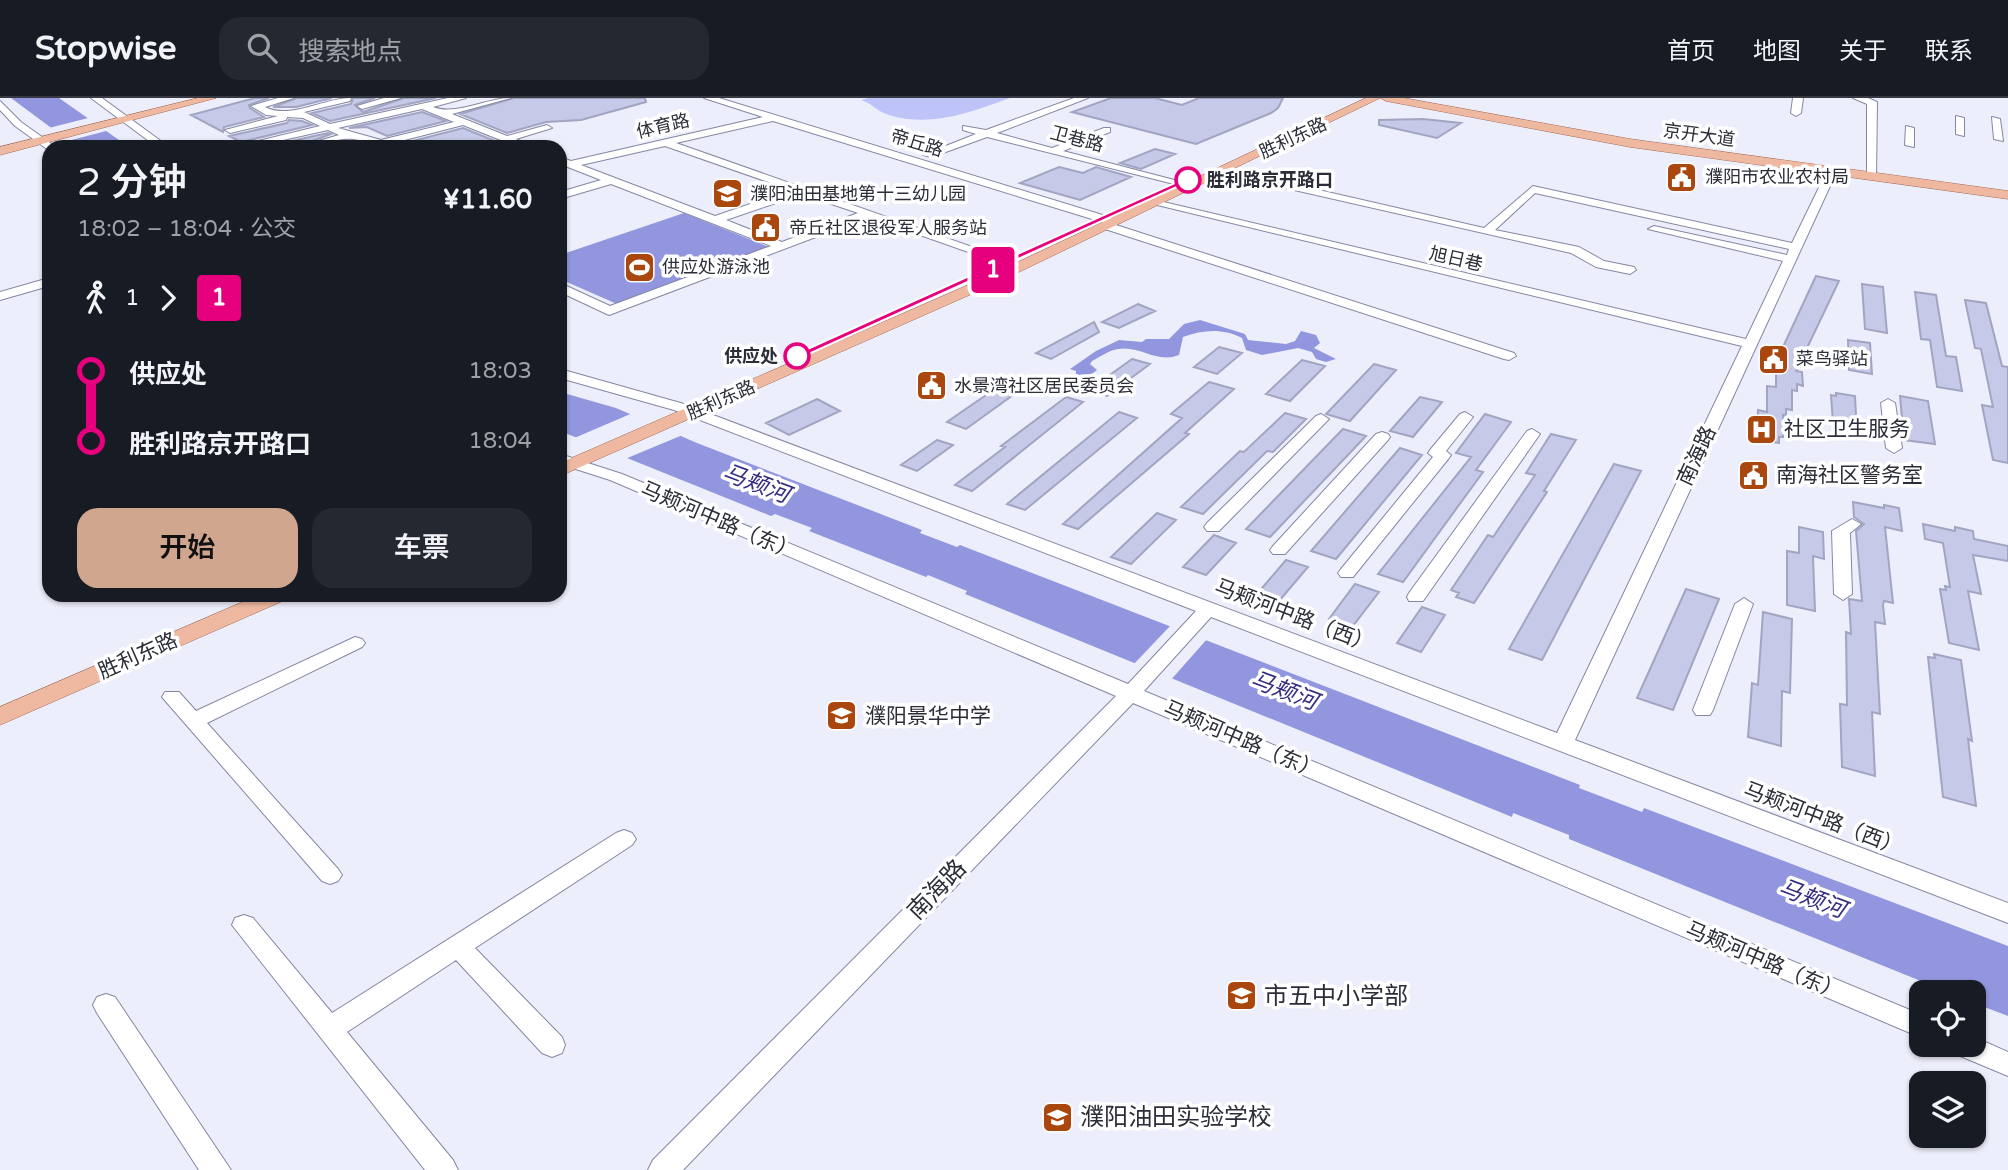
<!DOCTYPE html>
<html lang="zh">
<head>
<meta charset="utf-8">
<style>
	body { margin:0; font-family:"Varela Round","Noto Sans SC",sans-serif; background:#242831; color:#f1f3f6; height:100vh; display:flex; flex-direction:column; font-size:26px; white-space:nowrap }
	* { box-sizing:border-box; margin:0 }
	p { font-size:23px; color:#9ea1a6 }
	.icon { flex:none; width:38px; height:38px; fill:none; stroke:currentColor; stroke-width:2; stroke-linecap:round; stroke-linejoin:round }
	.map { position:relative; flex:1; overflow:hidden }
	.details { position:absolute; left:42px; top:42px; width:525px; height:462px; display:flex; flex-direction:column; background:#171b24; border-radius:21px; box-shadow:0 2px 5px #0004 }
	.details>* { flex:none }
	.badge { padding:0 14px; border-radius:5px; font-size:24px; line-height:46px }
	.tools { position:absolute; left:1909px; top:882px; display:grid; gap:14px }
	.tools a { display:grid; place-items:center; width:77px; height:77px; border-radius:14px; background:#171b24; box-shadow:0 2px 5px #0004; font-size:35px }
	.map>.badge { position:absolute; translate:-50% -50%; box-shadow:0 0 0 4px #fff }
	.legs { display:flex; align-items:center; gap:10px; height:77px; padding:0 35px; font-size:23px }
	.legs p { margin-inline-start:auto }
	.head { display:flex; align-items:center; justify-content:space-between; height:119px; padding:0 35px }
	h1 { font-size:38px; font-weight:600; line-height:52px }
	.button { display:flex; gap:14px; margin-top:auto; padding:14px 35px }
	.button a { flex:1; height:80px; border-radius:21px; background:#d1a68e; color:#111; font-size:28px; font-weight:600; line-height:80px; text-align:center }
	.button a+a { background:#242831; color:#f1f3f6 }
	ul { padding:0 35px; list-style:none }
	li { display:flex; align-items:center; gap:24px; height:70px; font-size:26px }
	li i { display:grid; place-items:center; width:10px; height:100%; margin:0 9px; background:currentColor }
	li i::after { content:''; width:18px; height:18px; margin:-9px; border:5px solid; border-radius:50%; background:#171b24 }
	li p { margin-inline-start:auto }
	li:first-child i { background:linear-gradient(#0000 50%,currentColor 0) }
	li:last-child i { background:linear-gradient(currentColor 50%,#0000 0) }
	header { display:flex; align-items:center; gap:42px; box-sizing:border-box; height:98px; padding:0 35px; background:#171b24; border-bottom:2px solid #363941 }
	header strong { font-size:33px }
	nav { display:flex; gap:38px; margin-inline-start:auto; font-size:24px }
	.search { width:490px; height:63px; background:#242831; display:flex; align-items:center; gap:18px; box-sizing:border-box; padding:0 24px; border-radius:21px; color:#9ea1a6; font-size:26px }
	.map>svg:first-child { display:block }
</style>
</head>
<body>
<header>
<strong>Stopwise</strong>
<div class="search"><svg class="icon" aria-label="search" viewBox="0 0 24 24"><circle cx="10" cy="10" r="6"/><path d="M15 15l6 6"/></svg>搜索地点</div>
<nav><a>首页</a><a>地图</a><a>关于</a><a>联系</a></nav>
</header>
<div class="map">
<svg width="2008" height="1072" viewBox="0 0 2008 1072">
	<rect width="100%" height="100%" fill="#edeefb"/>
	<path fill="#bec3f8" d="M868,0H1010C971,14 931,30 889,17C877,14 872,5 861,2Z"/>
	<path fill="#9196df" d="M11,0H59L129,49H77Z
		M684,115L769,149L617,206L560,181V157Z
		M1200,222L1245,236L1248,242L1286,246L1295,243L1301,233L1316,237L1320,245L1314,250L1336,261L1326,264L1316,261L1312,254L1298,250L1262,257L1246,252L1242,240C1222,230 1203,232 1183,239L1179,257C1156,266 1141,247 1118,251C1109,252 1100,259 1092,263L1090,266L1097,272L1074,290L1063,285L1076,280V273L1070,271L1096,253L1119,242L1142,244L1146,241H1169L1184,226Z
		M560,294L616,310L697,345L922,432L920,435L957,449L960,447L1580,687L1579,690L1642,714L1644,710L2008,848V918L1974,905V894H1948L1569,741V737L1513,715L1512,719L965,496L967,493L928,477L926,479L809,433L812,430L775,416L771,418L560,333L565,329L560,327Z"/>
	<path fill="#edeefb" d="M92,19L110,32L64,44L45,31Z
		M635,314L685,336L625,361L572,341Z
		M1172,526L1208,540L1169,584L1132,568Z"/>
	<path fill="#c6c9e7" stroke="#a2a5c1" stroke-width="2" d="M255,0H269L249,7L250,10L264,19L224,29L223,34L191,17Z
		M297,0H332L296,9H273Z
		M353,0H375L355,7L363,14L404,0H436L330,23L312,15L351,6Z
		M514,0H645L646,4L581,22L546,24L507,35L460,16Z
		M1111,0H1155L1182,7L1199,0H1283L1278,10L1271,15L1196,46L1072,14Z
		M422,14L446,23L387,38L367,29L349,30Z
		M1423,21L1461,25L1437,40L1379,27V22Z
		M289,22L302,23L312,27L241,44L229,38L287,25Z
		M463,30L510,49H415L405,45Z
		M328,35L331,36L296,49H264Z
		M1155,51L1175,56L1141,71L1120,65Z
		M1059,69L1083,75L1096,69L1131,79L1080,102L1020,85Z
		M1816,178L1839,183L1796,273L1802,274L1803,288L1797,286V293L1792,292V312L1786,311V318L1783,317V339H1779V345L1757,341L1758,312L1767,314V288L1776,289V264Z
		M1862,186L1883,189L1887,235L1865,231Z
		M1915,194L1936,197L1946,258L1956,259L1962,293L1937,289L1930,242L1921,241Z
		M1965,202L1986,205L2002,268L2008,269V365L1993,362L1982,307L1993,309L1981,251L1975,250Z
		M1138,206L1155,213L1119,230L1102,224Z
		M1094,224L1099,234L1051,261L1036,255Z
		M1848,242L1870,245L1872,276L1849,272Z
		M1219,249L1242,255L1217,276L1194,269Z
		M1132,261L1150,266L1107,298L1089,292Z
		M1302,262L1325,268L1290,303L1266,296Z
		M1374,266L1396,272L1350,323L1326,316Z
		M1209,284L1234,291L1185,335L1189,336L1078,431L1063,426L1182,320L1171,316Z
		M1002,286L1020,292L966,331L947,324Z
		M1836,295L1855,298L1857,336L1838,332V326L1833,325L1831,297L1836,298Z
		M1900,298L1928,303L1935,346L1904,342Z
		M1066,299L1083,304L972,393L955,387L1005,349L1001,348Z
		M1420,299L1442,304L1413,339L1390,333Z
		M817,301L840,313L789,337L766,325Z
		M1119,314L1137,320L1025,412L1007,406Z
		M1285,315L1306,321L1273,354L1267,353L1203,416L1181,409L1240,353L1244,354Z
		M1485,316L1511,324L1476,372L1483,374L1403,484L1378,476L1471,359L1456,355Z
		M1343,331L1366,338L1270,439L1246,431Z
		M1551,336L1576,342L1544,393L1547,394L1474,505L1456,499L1459,495L1451,492L1488,437L1493,439L1535,377L1526,375Z
		M937,342L953,347L917,373L901,367Z
		M1400,350L1422,357L1336,461L1311,453Z
		M1614,366L1641,373L1542,562L1509,551Z
		M1853,404L1884,410V407L1899,410L1902,433L1885,429L1893,505L1884,503L1883,507L1885,526L1875,524L1880,616L1872,614L1875,678L1842,669L1840,606L1847,607L1846,534L1851,536L1849,501L1862,503L1856,433L1864,426L1854,419Z
		M1157,415L1176,422L1131,466L1111,459Z
		M1923,426L1955,433V429L1973,433L1974,441L2008,448V463L1973,457L1981,496L1968,493L1979,552L1949,545L1940,491L1946,492L1945,488L1950,489L1943,445L1925,441Z
		M1799,429L1823,434L1824,461L1813,458L1815,513L1787,507V453L1799,455Z
		M1214,437L1236,445L1206,477L1183,469Z
		M1286,462L1308,469L1279,503L1257,496Z
		M1355,486L1379,494L1352,529L1329,521Z
		M1686,491L1719,501L1673,612L1637,600Z
		M1422,509L1445,517L1421,554L1397,545Z
		M1763,514L1792,521L1790,595L1782,593L1781,648L1748,639L1752,585L1758,587Z
		M1934,556L1961,562L1972,643L1968,641L1976,708L1943,699L1928,559L1935,560Z"/>
	<g fill="none" stroke-linecap="round" stroke-linejoin="round">
		<defs>
			<path id="minor" d="M91,0H102L169,49H157Z
				M278,0H294L265,9C290,22 324,0 351,0L350,3L304,14L330,26L448,0H466L433,9C456,18 486,0 511,0L452,16L507,38L547,27L552,30L516,41L532,49H518L463,27L393,45L402,49C384,49 370,43 353,41C339,39 315,49 298,49L339,37L328,32L252,49H233L320,28L303,20L287,19L286,22L230,35L225,32L278,18L266,17L251,8ZM422,11L454,24L381,42L338,30Z
				M384,0H401L362,11L357,8Z
				M704,0H719L1119,122L1121,124L1116,127L1514,255L1516,258L1509,262L1504,261L1102,130L1100,128L1105,125L773,23L676,45L1015,164L1005,167L869,119L609,217L560,194V185L610,208L771,148L611,86L560,101V94L601,82L560,66V59L571,63L763,19ZM665,48L791,92L715,118L581,67ZM802,96L858,115L782,144L726,122Z
				M1074,0H1088L997,35L1052,50L1104,30H1110V34L1063,53L1182,84V88L987,39L932,59L923,57L976,36L963,32V28L986,32Z
				M1793,0H1803L1801,15L1796,18L1791,15Z
				M1853,0H1868L1877,4L1876,80L1867,78V6Z
				M0,3L21,24L56,49L47,51L15,28L0,12Z
				M1956,18L1964,20V38L1956,36Z
				M1992,19L2000,21L2003,43L1994,41Z
				M1906,28L1914,30V49L1905,47Z
				M1223,70L1484,130L1533,88L1792,145L1827,73L1836,71L1837,73L1575,642L2008,805V825L1211,519L1144,593L1922,917V940L1133,605L683,1072H648L653,1062L1116,598L610,382L560,366V356L622,376L1128,586L1196,513L674,312L560,280V271L684,306L1557,635L1742,248L1149,105L1155,102L1746,241L1783,163L1648,131L1654,128L1787,157L1789,151L1535,95L1495,132L1579,149L1604,163L1634,169L1636,172L1630,176L1596,169L1571,155L1219,75V71Z
				M49,180V188L0,202V194Z
				M1888,301L1895,305L1902,350L1894,355L1886,350L1881,305Z
				M1465,314L1473,319L1446,353L1451,357L1449,360L1353,479H1341L1338,475L1341,471L1433,359L1428,355L1430,352L1460,316Z
				M1321,316L1329,321L1326,324L1219,433H1207L1204,429L1207,425L1316,318Z
				M1532,331L1540,336L1423,503H1409L1407,499L1409,495L1527,333Z
				M1382,334L1388,336L1390,339L1388,342L1285,456H1273L1270,452L1273,448L1376,336Z
				M1852,421L1861,426L1850,435L1852,496L1843,502L1834,496L1832,433Z
				M1744,500L1753,506L1713,612L1710,617H1696L1693,612L1735,506Z
				M355,539L362,541L365,545L362,549L207,625L338,771L342,777L338,783L330,786L322,783L162,599L165,594H179L196,613Z
				M624,732L632,735L636,741L632,747L475,850L562,939L565,947L562,955L552,959L542,955L456,862L347,934L453,1062L458,1072H425L232,827L235,820L244,817L253,820L332,915L616,735Z
				M106,896L115,899L231,1072H199L97,915L93,907L97,899Z
				M1974,939L2008,954V978L1953,955L1950,947H1974Z"/>
			<path id="major" d="M198,0H216L0,57V49Z
				M1366,0H1380L992,187L560,378V365L982,181Z
				M1381,0H1404L1630,41L2008,93V101L1630,49L1386,3Z
				M259,497H288L285,502L0,627V609Z"/>
		</defs>
		<use href="#minor" stroke="#8487a3" stroke-width="2"/>
		<use href="#major" stroke="#a36953" stroke-width="1"/>
		<use href="#minor" fill="#fff" fill-rule="evenodd"/>
		<use href="#major" fill="#efb9a1" fill-rule="evenodd"/>
	</g>
	<path fill="#e6007e" stroke="#fff" stroke-width="2" d="M1188,79L1190,83L800,260L792,258Z"/>
	<defs>
		<symbol id="civic-square" viewBox="-11 -11 22 22"><rect x="-9" y="-9" width="18" height="18" rx="4" fill="#aa470f" stroke="#fff"/><path d="M-.6-6.5H3V-4.5H.6V-3L4-1V1h2V6H-6V1h2V-1L-.6-3ZM-1.2 2.5V6h2.4V2.5Z" fill="#fff"/></symbol>
		<symbol id="school-square" viewBox="-11 -11 22 22"><rect x="-9" y="-9" width="18" height="18" rx="4" fill="#aa470f" stroke="#fff"/><path d="M0-5L7-2L0 1L-7-2ZM-4 1L0 2.5L4 1V4Q0 6-4 4Z" fill="#fff"/></symbol>
		<symbol id="stadium-square" viewBox="-11 -11 22 22"><rect x="-9" y="-9" width="18" height="18" rx="4" fill="#aa470f" stroke="#fff"/><path d="M0-5a6.5 5 0 1 0 0 10a6.5 5 0 1 0 0-10ZM-3.5-1.8h7v3.6h-7Z" fill="#fff"/></symbol>
		<symbol id="hospital-square" viewBox="-11 -11 22 22"><rect x="-9" y="-9" width="18" height="18" rx="4" fill="#aa470f" stroke="#fff"/><path d="M-5-5h3v3.5h4V-5h3V5h-3V1.5h-4V5h-3Z" fill="#fff"/></symbol>
	</defs>
	<g fill-rule="evenodd">
		<use href="#civic-square" x="1664" y="62" width="35" height="35"/>
		<use href="#school-square" x="710" y="78" width="35" height="35"/>
		<use href="#civic-square" x="748" y="112" width="35" height="35"/>
		<use href="#stadium-square" x="622" y="152" width="35" height="35"/>
		<use href="#civic-square" x="1756" y="244" width="35" height="35"/>
		<use href="#civic-square" x="914" y="270" width="35" height="35"/>
		<use href="#hospital-square" x="1744" y="314" width="35" height="35"/>
		<use href="#civic-square" x="1736" y="360" width="35" height="35"/>
		<use href="#school-square" x="824" y="600" width="35" height="35"/>
		<use href="#school-square" x="1224" y="880" width="35" height="35"/>
		<use href="#school-square" x="1040" y="1002" width="35" height="35"/>
	</g>
	<g fill="#fff" stroke="#e6007e" stroke-width="3.5">
		<circle cx="1188" cy="82" r="12"/>
		<circle cx="797" cy="258" r="12"/>
	</g>
	<g text-anchor="middle" dominant-baseline="central" stroke-width="7" stroke-linejoin="round" paint-order="stroke">
		<g font-size="18" fill="#2b2d38" stroke="#fff">
			<text transform="translate(663 28) rotate(-13)">体育路</text>
			<text transform="translate(1699 37) rotate(8)">京开大道</text>
			<text transform="translate(1293 40) rotate(-25)">胜利东路</text>
			<text transform="translate(1077 41) rotate(15)">卫巷路</text>
			<text transform="translate(917 45) rotate(17)">帝丘路</text>
			<text transform="translate(1456 161) rotate(13)">旭日巷</text>
			<text transform="translate(721 302) rotate(-24)">胜利东路</text>
		</g>
		<g font-size="18" fill="#2b2d38" stroke="#fff" text-anchor="start">
			<text x="1705" y="79">濮阳市农业农村局</text>
			<text x="750" y="96">濮阳油田基地第十三幼儿园</text>
			<text x="789" y="130">帝丘社区退役军人服务站</text>
			<text x="662" y="169">供应处游泳池</text>
			<text x="1796" y="261">菜鸟驿站</text>
			<text x="954" y="288">水景湾社区居民委员会</text>
		</g>
		<g font-size="18" font-weight="bold" fill="#2b2d38" stroke="#fff" text-anchor="start">
			<text x="1207" y="82">胜利路京开路口</text>
			<text x="778" y="258" text-anchor="end">供应处</text>
		</g>
		<g font-size="21" fill="#2b2d38" stroke="#fff" text-anchor="start">
			<text x="1784" y="331">社区卫生服务</text>
			<text x="1776" y="377">南海社区警务室</text>
			<text x="865" y="618">濮阳景华中学</text>
		</g>
		<g font-size="21" fill="#2b2d38" stroke="#fff">
			<text transform="translate(1697 358) rotate(-65)">南海路</text>
			<text transform="translate(719 423) rotate(23)">马颊河中路（东）</text>
			<text transform="translate(1294 518) rotate(21)">马颊河中路（西）</text>
			<text transform="translate(138 558) rotate(-24)">胜利东路</text>
			<text transform="translate(1242 642) rotate(23)">马颊河中路（东）</text>
			<text transform="translate(1823 721) rotate(21)">马颊河中路（西）</text>
			<text transform="translate(1764 863) rotate(23)">马颊河中路（东）</text>
		</g>
		<g font-size="23" font-style="italic" fill="#332d81" stroke="#fff">
			<text transform="translate(756 386) rotate(21)">马颊河</text>
			<text transform="translate(1284 593) rotate(21)">马颊河</text>
			<text transform="translate(1812 801) rotate(21)">马颊河</text>
		</g>
		<g font-size="24" fill="#2b2d38" stroke="#fff">
			<text transform="translate(937 792) rotate(-46)">南海路</text>
		</g>
		<g font-size="24" fill="#2b2d38" stroke="#fff" text-anchor="start">
			<text x="1264" y="898">市五中小学部</text>
			<text x="1080" y="1019">濮阳油田实验学校</text>
		</g>
	</g>
</svg>
<div class="tools">
<a><svg class="icon" aria-label="locate" viewBox="0 0 24 24"><circle cx="12" cy="12" r="6"/><path d="M12 2v4M12 18v4M2 12h4M18 12h4"/></svg></a>
<a><svg class="icon" aria-label="layers" viewBox="0 0 24 24"><path d="M12 4l9 5-9 5-9-5zM3 14l9 5 9-5"/></svg></a>
</div>
<b class="badge" style="left:993px;top:172px;background:#e6007e;color:#fff">1</b>
<section class="details">
<div class="head"><div><h1>2 分钟</h1><p>18:02 – 18:04 · 公交</p></div><b>¥11.60</b></div>
<div class="legs"><svg class="icon" aria-label="walk" viewBox="0 0 24 24"><circle cx="13" cy="4" r="2"/><path d="M13 8l-2 6 4 7M11 14l-3 7M7 12l3-4h3l4 4"/></svg>1<svg class="icon" aria-label="forward" viewBox="0 0 24 24"><path d="M9 5l7 7-7 7"/></svg><b class="badge" style="background:#e6007e;color:#fff">1</b></div>
<ul>
<li><i style="color:#e6007e"></i><b>供应处</b><p>18:03</p></li>
<li><i style="color:#e6007e"></i><b>胜利路京开路口</b><p>18:04</p></li>
</ul>
<div class="button"><a>开始</a><a>车票</a></div>
</section>
</div>
</body>
</html>
